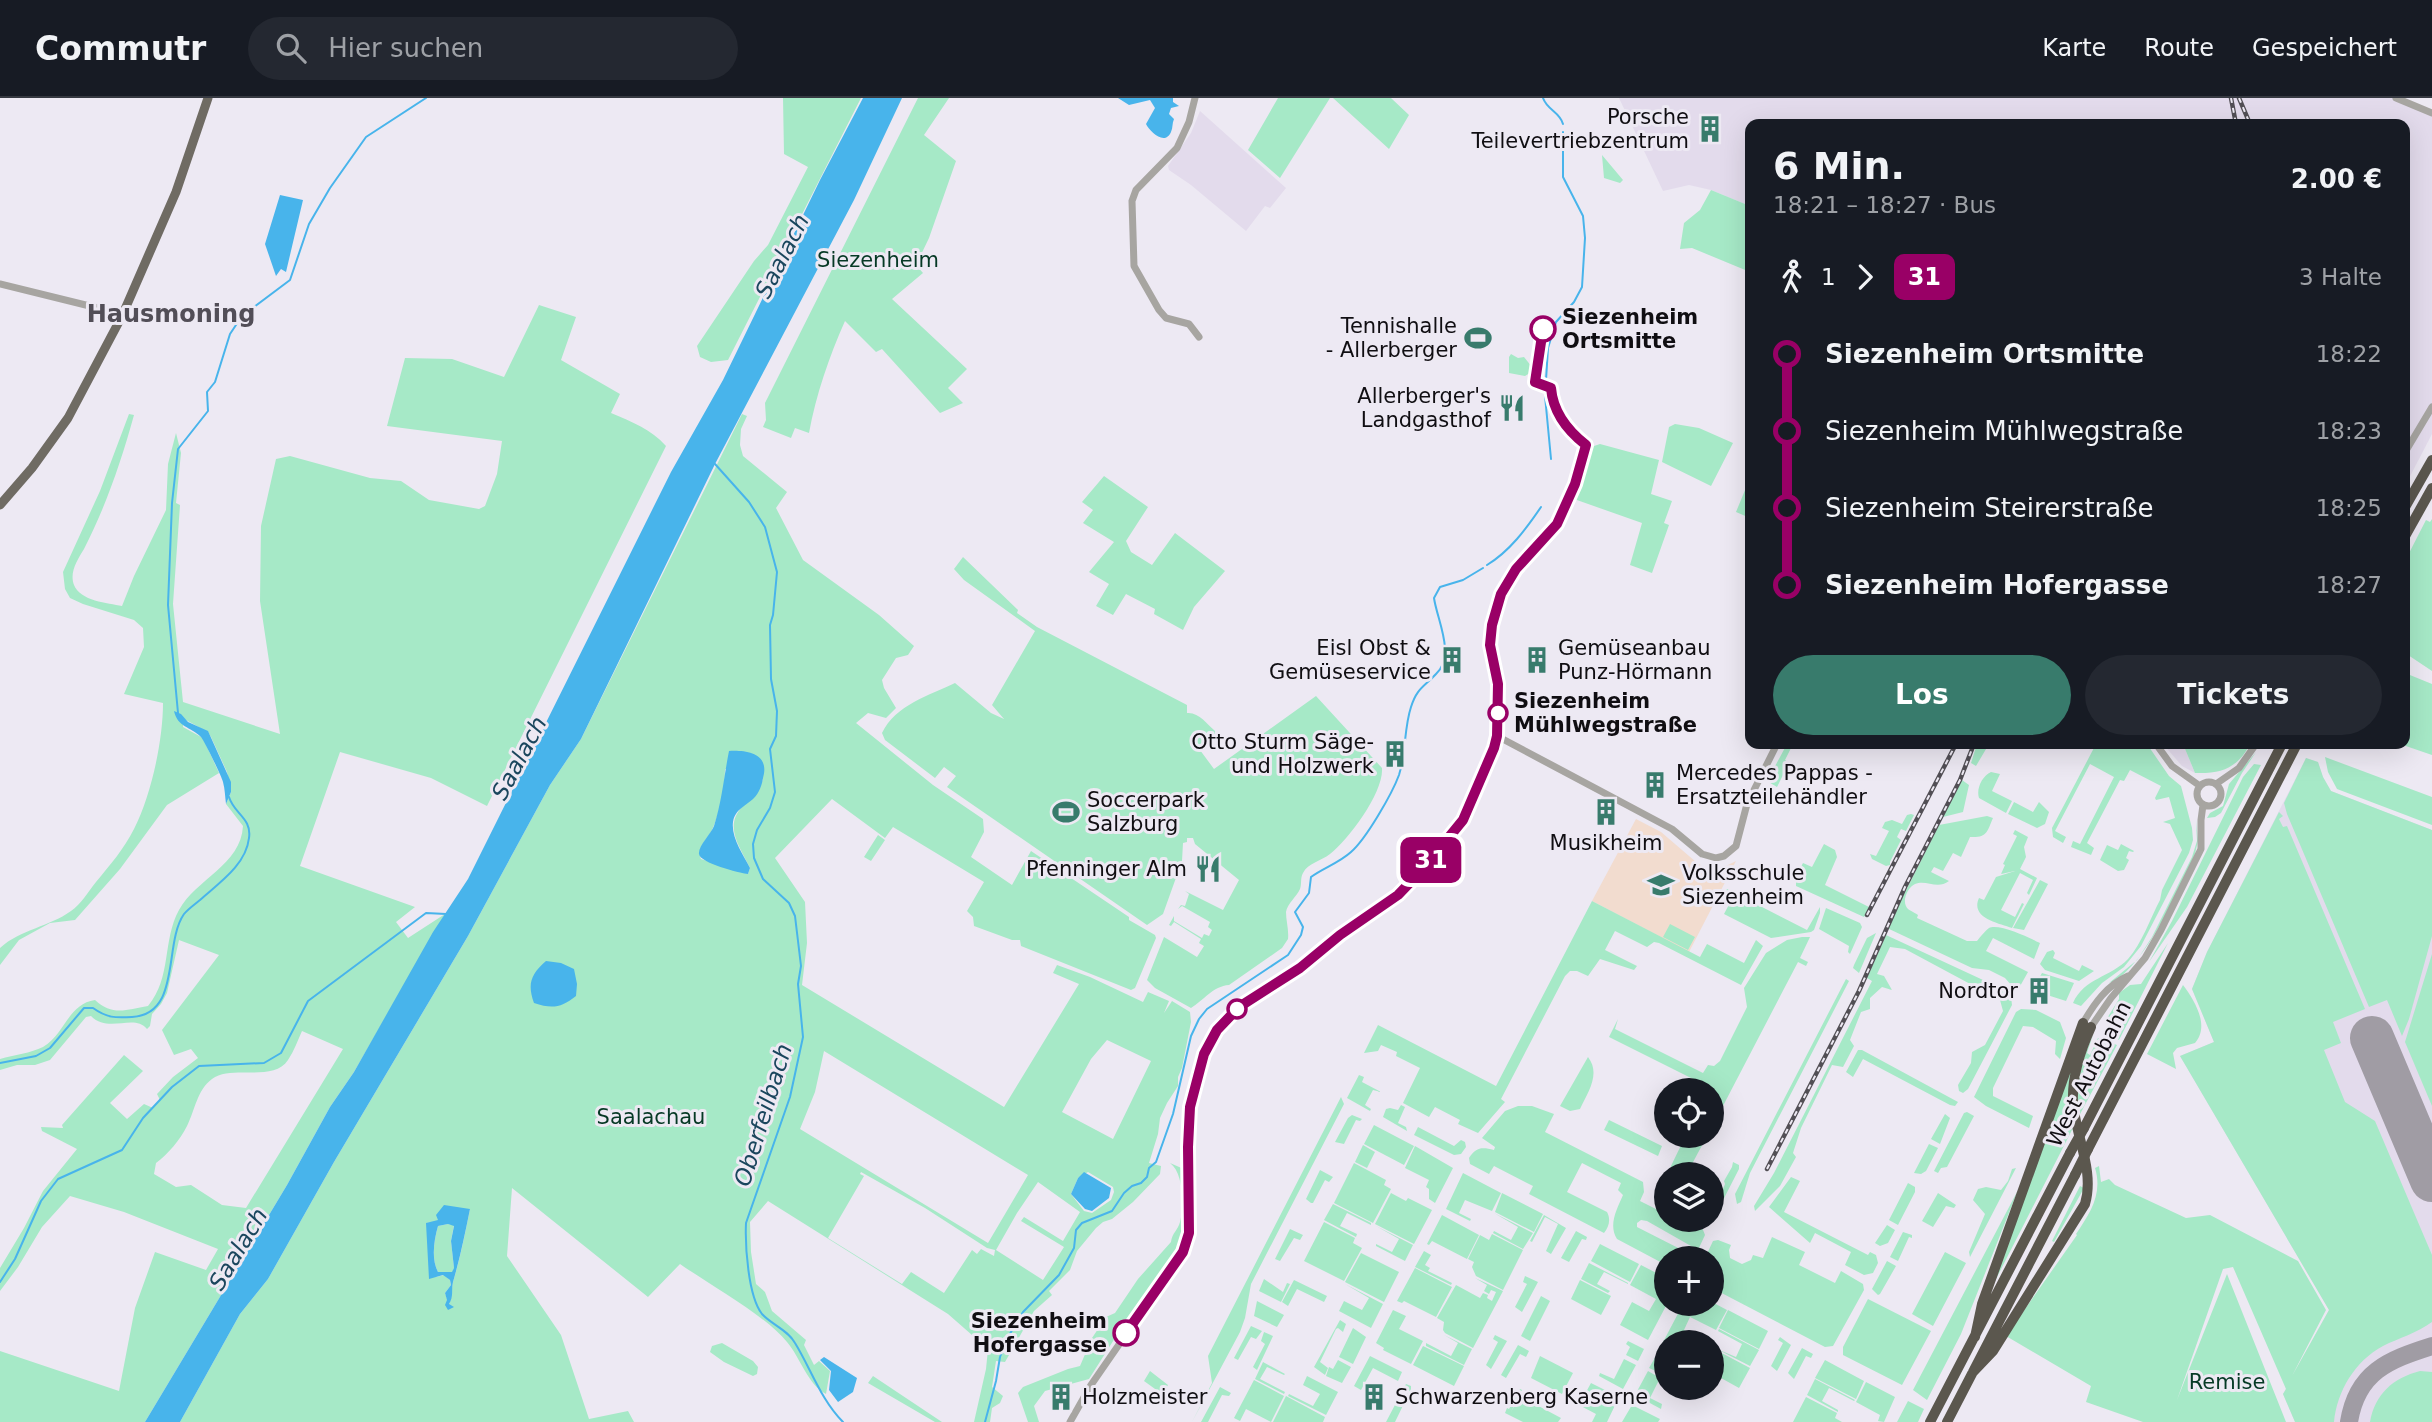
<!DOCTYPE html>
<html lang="de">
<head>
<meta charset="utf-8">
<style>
	body { margin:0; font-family:"DejaVu Sans",sans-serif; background:#242831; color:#f1f3f6; height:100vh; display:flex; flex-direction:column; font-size:26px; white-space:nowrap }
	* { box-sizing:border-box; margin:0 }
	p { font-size:23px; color:#9ea1a6 }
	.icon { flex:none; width:38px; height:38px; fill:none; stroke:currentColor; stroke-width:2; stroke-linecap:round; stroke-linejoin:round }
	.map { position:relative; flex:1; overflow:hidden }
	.side { position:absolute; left:1745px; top:21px; width:665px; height:630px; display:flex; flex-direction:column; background:#171b24; border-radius:14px; box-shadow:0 7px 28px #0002 }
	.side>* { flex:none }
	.badge { padding:0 14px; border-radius:10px; font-size:24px; line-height:46px }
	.controls { position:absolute; left:1654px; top:980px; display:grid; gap:14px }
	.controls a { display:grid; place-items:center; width:70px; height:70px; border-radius:50%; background:#171b24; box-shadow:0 7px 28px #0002; font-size:35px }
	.map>.badge { position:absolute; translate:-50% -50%; box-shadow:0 0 0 4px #fff }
	.legs { display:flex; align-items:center; gap:10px; height:77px; padding:0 28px; font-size:23px }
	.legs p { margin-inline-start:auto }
	.summary { display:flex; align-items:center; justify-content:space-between; height:119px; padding:0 28px }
	h1 { font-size:38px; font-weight:700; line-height:52px }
	.button { display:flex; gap:14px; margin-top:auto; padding:14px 28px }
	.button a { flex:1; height:80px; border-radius:42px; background:#387b6c; color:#fff; font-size:28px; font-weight:700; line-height:80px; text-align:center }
	.button a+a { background:#242831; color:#f1f3f6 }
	ul { padding:0 28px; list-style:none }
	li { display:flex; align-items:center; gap:24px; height:77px; font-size:26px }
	li i { display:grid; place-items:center; width:10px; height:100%; margin:0 9px; background:currentColor }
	li i::after { content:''; width:18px; height:18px; margin:-9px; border:5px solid; border-radius:50%; background:#171b24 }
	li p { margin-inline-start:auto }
	li:first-child i { background:linear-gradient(#0000 50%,currentColor 0) }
	li:last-child i { background:linear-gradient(currentColor 50%,#0000 0) }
	header { display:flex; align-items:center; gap:42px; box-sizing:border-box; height:98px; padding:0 35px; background:#171b24; border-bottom:2px solid #363941 }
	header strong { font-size:33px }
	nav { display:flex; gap:38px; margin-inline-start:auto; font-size:24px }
	.search { width:490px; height:63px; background:#242831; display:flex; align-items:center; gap:18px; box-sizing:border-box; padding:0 24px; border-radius:38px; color:#9ea1a6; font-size:26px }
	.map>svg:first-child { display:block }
</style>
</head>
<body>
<header>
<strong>Commutr</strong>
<div class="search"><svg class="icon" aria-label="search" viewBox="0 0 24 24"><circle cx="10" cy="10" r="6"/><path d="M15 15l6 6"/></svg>Hier suchen</div>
<nav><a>Karte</a><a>Route</a><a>Gespeichert</a></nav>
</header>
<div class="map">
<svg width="2432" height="1324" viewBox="0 0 2432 1324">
	<rect width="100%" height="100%" fill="#ede9f3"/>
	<path fill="#e3dbec" d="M1619,0H2397L2432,16V336L2405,388L2404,26H1750V108L1711,92L1689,87L1663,93Z
		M1200,13L1286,90L1270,110L1265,108L1246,133L1191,87L1169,72L1168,68L1191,35Z
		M2163,646H2183L2195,675L2182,668Z
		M2306,660L2318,664L2323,679L2331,693L2432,732V1324H2295L2283,1296L2329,1212L2180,958L2214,944L2192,891L2207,854Z"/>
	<path fill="#f2dccf" d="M1636,721L1661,734L1696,764L1707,771H1720L1736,763L1689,854L1592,803Z"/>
	<path fill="#a6e9c7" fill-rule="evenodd" d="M783,0H861L728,262L711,264L700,259L697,248L754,163L768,147L808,69L784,56Z
		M918,0H949L924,37L956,63L929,140L916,167L923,175L892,201L967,271L948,290L963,305L940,315L882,251L876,254L845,223C829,259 816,297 809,335L795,330L791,340L763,329L766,322L765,305Z
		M1278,0H1330L1280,80L1248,52Z
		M1333,0H1391L1409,17L1389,51Z
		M1602,57L1623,82L1620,85L1604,80Z
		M1711,92L1750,108V174L1692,150L1680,151L1684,125L1700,112Z
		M539,207L576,219L561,262L620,296L611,315C632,324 651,331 666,348L487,708L431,680L340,654L300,768L415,809L396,824L408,840L445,816L354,974L330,1009L287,1087L145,1324H0V1253L119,1293L135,1210L155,1154L206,1172L218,1151L124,1114L70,1098L42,1129L18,1169L0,1193V1170L24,1130L43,1093L77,1051L42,1033L41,1029L63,1030L62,1027L124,957L143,973L110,1005L127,1021L144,1006L153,1010L160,1002L157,996L173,979L198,960L191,951L174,957L162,932L219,857L179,842L167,895L161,906L152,916L150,928L147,931C134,915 109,936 91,918L86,919L50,962L35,967H17L0,972V961C14,957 31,955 43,949C65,936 68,906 95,902C112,918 126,912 148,908C172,879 162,843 179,812C196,781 241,767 243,728L226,706L231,694L227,674L211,639L208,634L184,621L183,629L203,640L219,675L167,707L120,771L75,822L50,825L19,842L0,867V850C21,831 49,829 71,813C81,806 88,794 96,784C110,767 124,751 134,731C151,698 163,643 163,605L124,596L144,549L143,530L134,522L83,506L70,500L65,491L63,474L100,393L129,316L134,317C121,364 106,408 84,451C78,461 69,474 74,487C80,503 108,505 122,508L134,478L166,412L168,366L176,335L181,355L176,405L180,407L173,506L183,604L280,636L260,503L261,428L276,361L290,358L370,380L401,383L429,402L479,411L485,408L497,376L502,343L387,328L405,260L452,261L504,279ZM302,933L343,951L246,1110L222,1107L191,1087L176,1089L154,1076L156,1065C168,1056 180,1042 187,1028C195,1012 197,992 212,981C232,966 273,985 288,962C294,953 298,942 302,933Z
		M1511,256L1518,260L1524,259L1532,269L1535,265L1533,273L1525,278L1509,275V259Z
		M742,316L747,318L741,331L740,347L743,358L787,394L776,410L803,462L879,517L914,548L908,557L896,560L882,582L884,590L896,610L886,620L868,615L856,625L933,687L983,721L984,734L971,759L1012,787L1031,753L1129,819V822L1155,837L1156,840L1135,890L1131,892L1021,848L1020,842H1012L974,828L973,819L967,813L984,784L893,729L885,740L832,701L775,760L805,804L807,845L802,887L1004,1009L1079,886L1053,875L1057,867L1090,879L1143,904L1148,894L1169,903L1164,915L1172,903L1190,914L1191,924L1182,970L1178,979V988L1167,1005L1160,1020L1158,1036L1149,1065L1161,1068L1160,1076L1133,1104L1112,1121L1103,1124L1096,1130L1077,1153L1070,1172L1049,1193L1052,1197L1034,1213L1005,1264L996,1263L992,1289L1003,1298L1000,1305L992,1310L990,1324H974L986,1271L988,1251L948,1216L768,1103L750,1124L751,1154L756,1186L765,1194L772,1213L806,1242L804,1247L814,1267L819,1263L830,1273L826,1296C808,1287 800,1259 787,1244C765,1217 710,1187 680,1166L648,1199L512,1090L507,1158L561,1237L589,1321L628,1313L634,1324H180L240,1216L268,1181L334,1064L468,838L550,687L581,641ZM725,671L763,681C757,700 755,695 743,708C723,728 740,749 750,770L748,776L701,761C696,750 707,742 712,732C720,715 725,689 725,671ZM1107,942L1151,963L1113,1041L1062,1014L1091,961ZM824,953L1028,1077L988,1145L800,1031L815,994ZM861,1074L925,1110L987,1150L995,1152L994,1158L981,1151L977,1156L972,1152L944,1195L911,1174L902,1186L828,1140L864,1078L860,1076ZM1088,1074L1113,1089L1114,1094L1111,1102L1092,1115L1084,1113L1071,1096L1078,1080ZM1038,1084L1080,1114L1063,1143L1024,1119L1021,1123L1064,1149L1043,1182L996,1152L1017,1115ZM470,1111C465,1136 460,1161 453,1184C451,1192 453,1198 449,1206L445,1195L451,1187L450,1182L444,1177L436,1179L427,1125L435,1124Z
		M1675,326L1699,330L1733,345L1711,388L1662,364L1669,329Z
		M1600,346L1659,362L1651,396L1672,403L1664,425L1669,427L1652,475L1630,467L1642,425L1574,401L1591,349Z
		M1104,378L1148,409L1126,443L1131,454L1152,467L1175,435L1225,473L1194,509L1183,532L1154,516L1155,511L1126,496L1113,517L1096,508L1109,486L1089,474L1114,444L1083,425L1093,412L1082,404Z
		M1750,380V420L1736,414Z
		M2432,421V573L2405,555V463L2426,422L2430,424Z
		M963,459L1018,512L1017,515L1037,529L1187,607V615C1199,614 1207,626 1215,633V638L1197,648L1214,671L1316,598L1382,670C1384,694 1349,741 1330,756C1321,763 1308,765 1303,775C1300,780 1302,786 1300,791C1297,798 1287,806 1286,814C1286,823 1289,832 1288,841L1282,850L1229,887C1213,888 1203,903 1191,910L1155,890L1147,882L1164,839L1197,859L1204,848L1199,845L1201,841L1174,824L1171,828L1169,827L1174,818V823L1202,840L1204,836L1209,838L1212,832L1208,829L1210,824L1182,808L1178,811L1181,807L1185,808L1189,796L1185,793L1223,812L1239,782L1195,746L1193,740H1187V744L1183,745L1182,763L1163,816L1147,827L947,689L956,678L944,669L935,680L885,642L882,635C895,607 930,597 955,585L991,615L1004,621L992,607L1035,533L964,482L954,471Z
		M2405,575L2432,586V657L2400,646H2404Z
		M1787,646H1798L1796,650L1792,648L1785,662L1789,665L1777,689L1767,683Z
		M1977,646H1989L1976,668L1971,665Z
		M2096,646H2147L2169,678L2181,688L2192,730L2193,742L2189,755L2141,848L2124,869L2102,885L2081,908L2073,905C2084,880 2111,879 2128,861C2142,845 2150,821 2160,802L2162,792L2182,752L2170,726L2163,724L2175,720L2169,699L2156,702L2155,700L2161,688L2130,672L2124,683L2120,682L2087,745L2094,750L2091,757L2071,749L2073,743L2080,746L2114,679L2090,666L2055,733L2066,739L2063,745L2053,739L2052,730Z
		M2183,646H2250C2238,670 2221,676 2195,675Z
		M2256,654L2242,675L2221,715L2215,719L2207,720L2210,715L2223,708L2229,686Z
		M2325,659L2432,699V727L2337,691L2328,674Z
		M2306,660L2318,664L2323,679L2331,693L2432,732V838L2409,921L2402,938L2387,902L2369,909L2287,716L2284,705Z
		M2254,666L2261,667L2187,809L2149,864L2172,823L2243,679Z
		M1991,674L2000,676L1992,693L2012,703L2006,715L1979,700C1976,691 1982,678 1991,674Z
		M1962,682L1969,687L1963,714L1943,719Z
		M2014,704L2033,714L2039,704L2049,714L2045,726L2037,730L2008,716Z
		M2279,714L2283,718L2279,721L2283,729L2287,728L2365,911L2333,924L2341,945L2324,952L2345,1004L2375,1023L2432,1157V1224C2417,1235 2399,1240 2383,1248C2355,1263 2337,1293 2334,1324H2295L2283,1296L2286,1291L2233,1169L2223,1171L2177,1302L2227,1176L2286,1324H2143L2086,1304L2091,1288L2006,1238L2077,1137L2076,1136C2090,1115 2103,1096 2095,1070L2099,1068L2101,1084L2109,1081L2115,1087L2186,1120L2210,1117L2298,1163L2326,1212L2292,1278L2329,1212L2180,958L2214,944L2192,891L2207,854Z
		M1911,716L1914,717L1906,733L1901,731L1897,739L1901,742L1890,764V767L1886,768L1872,761L1870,756L1876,758L1889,733L1882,730L1885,724L1892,722L1902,726L1907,717Z
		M1987,718L1993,720C1987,734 1987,740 1970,739L1961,759L1953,755L1943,773L1934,769L1931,774L1949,783C1937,792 1926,781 1915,786C1907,790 1901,804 1908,811C1909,812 1917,816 1918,817L1917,820L1967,843H1977C1980,839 1985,833 1989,830C1999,825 2030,840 2040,845L2034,861L1993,840L1986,853L2028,874L2019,890L2012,888L2005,880L1989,872L1972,870L1887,830L1939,727Z
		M2196,722L2198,743L2195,756C2181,789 2142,874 2109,885L2137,862L2152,839L2192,759L2197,743Z
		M2015,732L2028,739L2024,749L2026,759L2020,771L2037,780L2029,797L2027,795L2033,782L2020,775L2001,812L2015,819L2022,805L2024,806L2012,830C1998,825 1970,820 1979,800L1984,802L1996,779L2015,773L2001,776L2005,767L2003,766L2017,738L2013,736Z
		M878,737L885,742L871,763L864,759Z
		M1824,746L1835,752L1837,759L1825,787L1869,809L1864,819L1796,788V778L1803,765L1812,769Z
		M2121,746L2134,753L2133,754L2129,753L2126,760L2129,762L2124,772L2118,773L2100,762L2107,747L2118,752Z
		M2040,782L2048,786L2024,832L2013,830Z
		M1727,791L1807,832L1820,809V815L1814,832L1811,834L1771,840L1724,816L1733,799L1725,795Z
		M1592,803L1700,859L1707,846L1744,865L1756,842L1763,848L1741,887L1659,845L1654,844L1647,849L1615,833L1605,852L1637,868L1634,872L1600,861L1588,878L1577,873H1570L1565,878L1501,1001L1505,1004L1478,1035L1458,1026L1460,1022L1435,1009L1429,1019L1403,1005L1420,970L1396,958L1397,954L1381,947L1378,953L1364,955L1378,927L1496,988Z
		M1826,810L1860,825L1862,829L1850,856L1848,854L1849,848L1819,831Z
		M1670,826L1695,839L1688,852L1663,839Z
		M1876,835L1859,875L1853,870L1854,867L1867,840Z
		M1886,837L1996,888L2011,899L2012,907L1968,991L1963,995L1959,993L1958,987L1971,965L1972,954L1985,947L2003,913L2000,902L1905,851L1890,849L1877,876L1884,878L1892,892L1882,889L1870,900V911L1861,914L1850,942L1854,948L1843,969L1832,967L1801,1030L1793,1055L1796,1059L1780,1088L1755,1113L1754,1108L1774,1075L1872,883L1867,880Z
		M1802,839H1810L1800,860L1808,864L1806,868L1798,864L1712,1029L1713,991L1609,939L1618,921L1615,931L1703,975L1708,967L1714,968L1720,963L1747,909L1744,890L1766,855L1787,842Z
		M2168,845L2119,942L2113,939L2106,922L2119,901V895L2130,887L2141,886Z
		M2053,852L2055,855L2053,860L2079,873L2082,867L2094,873L2079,883L2045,872L2040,866L2047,854Z
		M2432,856V1008L2405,944Z
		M2042,875L2074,885L2066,903L2044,896L2045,893L2035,887Z
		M1846,881L1849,883L1750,1075L1741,1104L1737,1106L1735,1096Z
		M2183,887C2195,903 2210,928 2195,945L2177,950L2173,955L2176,971L2147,956Z
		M2021,911L2036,912L2060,924L2066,940L2060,961L2055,956L2056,943L2033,929L2023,928L1993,990V998L2033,1018L2029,1030L1986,1008L1974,999L2016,914Z
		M2093,937L2087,955L2090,957L2098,940L2117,947L2079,1018C2076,988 2080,965 2093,937Z
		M2081,938L2074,1028L1994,1185Z
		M1858,952H1862L1958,1004L1955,1008L1950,1007L1863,961L1853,979L1846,974Z
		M1588,959C1601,976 1588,994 1580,1011L1570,1013L1560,1008Z
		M1359,977L1364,979L1362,984L1381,994L1373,992L1365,1007L1371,1011L1370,1013L1347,1000Z
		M1341,999L1344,1006L1251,1186L1245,1220L1240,1234L1192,1324L1212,1285L1208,1258Z
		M1401,1007L1405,1009L1398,1025L1406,1029L1407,1033L1383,1019L1386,1011L1390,1010L1398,1012Z
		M1518,1008H1532L1554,1016L1545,1034L1643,1084L1644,1094L1640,1103L1666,1116V1122C1682,1122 1700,1118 1705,1137L1698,1152L1647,1123L1641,1122L1637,1125V1129L1694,1158L1693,1160H1666V1167L1617,1141C1608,1127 1617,1111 1623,1097L1618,1092L1621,1085L1582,1065L1567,1094L1607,1114C1611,1121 1609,1129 1604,1135L1529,1096L1533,1088L1494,1068L1489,1076L1470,1066L1469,1060C1476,1049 1482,1049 1494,1052L1495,1049L1482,1040L1505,1013Z
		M1967,1014L1974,1018L1947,1069L1941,1070L1938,1075L1934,1073L1964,1015Z
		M1945,1016L1950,1020L1940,1046L1931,1041Z
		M1352,1017L1362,1021L1360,1023L1356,1022L1344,1046L1335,1044L1348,1020Z
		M1609,1022L1662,1048L1658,1058L1604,1032Z
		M1374,1027L1414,1048L1404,1067L1364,1046Z
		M1418,1029L1454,1048L1461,1042L1465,1044L1466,1049L1461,1056L1454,1057L1414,1037Z
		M1707,1038L1692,1066L1697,1069L1693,1076H1670L1671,1068L1685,1039Z
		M1929,1046L1938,1050L1926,1073L1921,1076L1914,1075Z
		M1363,1047L1375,1054L1367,1070L1355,1064Z
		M1415,1048L1453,1070L1435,1105L1429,1101V1091L1426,1089L1429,1082L1405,1070Z
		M1733,1064L1739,1067V1071L1720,1108L1717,1106L1725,1086L1724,1083L1732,1069Z
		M1170,1065L1186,1072L1189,1120L1184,1148L1115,1240L1089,1281L1045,1293L1034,1308L1039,1324H1028L1018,1295L1023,1289L1068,1271L1080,1268L1092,1240L1106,1219L1115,1215L1138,1181L1171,1144C1172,1135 1178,1132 1180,1124C1184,1109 1184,1075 1170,1065Z
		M1354,1065L1386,1082L1384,1087L1391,1091L1373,1125L1334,1105Z
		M2016,1070L1970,1159L1969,1154L1985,1116L1973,1102L1978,1091L1986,1089L2001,1092L2008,1083L2012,1071Z
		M1320,1072L1333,1079L1329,1084L1325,1082L1313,1105H1311L1306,1101Z
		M1463,1075L1501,1095L1492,1113L1465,1102L1459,1115L1471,1121L1470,1123L1446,1111Z
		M1791,1079L1800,1083L1784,1114L1868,1157L1870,1154L1876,1157L1878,1165L1873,1175L1864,1177L1845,1167L1851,1154L1815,1135L1810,1145L1769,1109Z
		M1908,1085L1915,1089V1094L1898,1127L1889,1122Z
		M2080,1088L2084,1090L2054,1144L2052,1143Z
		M2018,1092L1961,1236L1927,1302L1913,1292Z
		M1391,1095L1406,1103L1408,1100L1432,1112L1414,1146L1375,1126Z
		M1502,1095L1543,1116L1534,1134L1495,1114Z
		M1938,1095L1956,1107L1954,1110L1946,1108L1933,1129L1922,1123Z
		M1333,1106L1371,1125V1127L1347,1115L1340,1128L1357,1136L1356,1139L1324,1122Z
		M1494,1115L1533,1135L1523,1151L1493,1135L1494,1133L1511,1142L1518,1129Z
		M1442,1117L1479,1137L1467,1161L1432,1143L1429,1147L1427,1146Z
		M1544,1117L1566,1130L1551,1156L1546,1153L1558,1126L1545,1119L1532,1144L1530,1143Z
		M1324,1124L1355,1140L1353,1145L1362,1150L1344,1183L1304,1163Z
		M448,1126L454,1127L451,1143L454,1170L453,1174H438C431,1161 434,1142 438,1128Z
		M1887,1127L1895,1132L1888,1145L1880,1148L1875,1145Z
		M1376,1128L1413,1147L1405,1163L1376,1148V1146L1392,1154L1399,1141Z
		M1290,1131L1303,1137L1300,1142L1294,1140L1280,1163L1275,1161Z
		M1576,1133L1587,1139L1586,1142L1582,1141L1569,1164L1561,1160Z
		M1903,1134L1912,1137V1140L1909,1139L1898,1163L1890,1159Z
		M1492,1136L1523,1152L1503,1192L1476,1178L1472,1169L1474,1164L1468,1161L1480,1137L1489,1142Z
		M1772,1139L1805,1154L1799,1167L1835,1185L1841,1173L1863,1186L1864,1192L1833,1248L1825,1249L1712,1190V1160H1705L1713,1143L1718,1142L1731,1147L1729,1152L1730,1160L1742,1166L1751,1162L1753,1157L1763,1160Z
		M1600,1146L1639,1166L1630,1184L1591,1163Z
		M1424,1153L1431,1157L1425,1167L1430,1170L1428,1173L1452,1185L1451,1187L1415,1169Z
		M1945,1154L1966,1165L1933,1228L1912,1216Z
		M1361,1155L1399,1174L1384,1204L1345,1184Z
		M1887,1163L1896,1168L1880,1196L1878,1197L1872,1191Z
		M1589,1165L1628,1185V1186L1604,1174L1597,1186L1610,1193L1608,1195L1581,1181Z
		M1641,1167L1666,1180L1667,1206L1648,1242L1620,1227L1632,1204L1649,1213L1656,1201L1630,1187Z
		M1415,1170L1452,1189L1436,1219L1404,1203L1402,1205L1397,1203Z
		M1525,1178L1538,1184L1522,1214L1515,1209L1527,1186L1523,1184Z
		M1475,1180L1503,1193L1473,1250L1445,1235L1443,1232L1444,1224L1437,1220L1456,1187L1480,1200L1483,1195L1488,1197L1487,1200L1492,1203L1496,1194L1491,1192L1489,1196L1484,1193L1487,1187Z
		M1264,1181L1283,1194L1287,1185L1290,1186L1281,1204L1259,1193Z
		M1294,1182L1327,1198L1324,1204L1297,1191L1288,1208L1282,1204Z
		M1580,1182L1611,1198L1601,1217L1571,1201Z
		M1345,1186L1383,1206L1371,1230L1339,1213L1344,1203L1362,1212L1369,1200Z
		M1541,1198L1550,1203L1530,1243L1521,1238Z
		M1868,1201L1931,1233L1902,1287L1843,1257V1249Z
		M1257,1203L1284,1217L1277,1229L1254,1218Z
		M1712,1204L1727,1212L1716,1232L1690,1219L1684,1232L1701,1241L1699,1244H1666V1251L1661,1248L1683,1206H1712Z
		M1393,1212L1406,1218L1399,1231L1423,1243L1411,1266L1383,1252L1384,1250L1376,1245Z
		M1728,1212L1768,1233L1759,1251L1719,1230Z
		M1340,1222L1346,1226L1343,1234L1338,1230L1336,1231L1320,1264L1328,1270L1325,1277L1314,1269Z
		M1251,1228L1262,1233L1256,1241L1251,1239L1238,1262L1234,1260Z
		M1353,1230L1366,1239L1353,1266L1339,1259Z
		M1719,1231L1759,1252L1750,1268L1717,1251L1736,1259L1742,1246L1718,1233Z
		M1264,1234L1273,1238L1257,1272L1253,1269L1265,1246L1261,1243Z
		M1444,1237L1472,1251L1464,1267L1426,1248V1245L1451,1258L1458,1245Z
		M1495,1237L1507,1243L1491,1271L1486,1267L1498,1244L1493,1241Z
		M1780,1239L1791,1247L1777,1273L1771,1268L1783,1245L1778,1242Z
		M1628,1243L1644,1251L1638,1263L1626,1257L1630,1249L1626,1246Z
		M722,1245L753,1263L758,1269L757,1276L753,1278L724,1264L710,1254L712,1248Z
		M1518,1247L1529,1253L1526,1259L1520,1256L1506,1280L1501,1277Z
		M1423,1248L1464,1268L1454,1288L1413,1267Z
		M1802,1250L1813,1256L1811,1260L1806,1258L1794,1281L1788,1275Z
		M1716,1252L1750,1270L1739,1290L1712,1275V1262Z
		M1370,1258L1402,1274L1398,1283L1373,1270L1361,1292L1354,1288Z
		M1540,1258L1573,1275L1562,1296L1531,1280Z
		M1656,1258L1666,1263L1662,1276L1649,1270Z
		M1624,1261L1636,1267L1623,1291L1599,1278L1600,1275L1614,1281Z
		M1338,1262L1351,1269L1342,1285L1326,1278L1329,1269L1333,1271Z
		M1825,1262L1864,1283L1856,1301L1815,1280Z
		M1263,1264L1285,1276L1284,1277L1267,1269L1260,1281L1285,1294L1284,1296L1255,1281Z
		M1150,1273L1168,1287L1162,1296L1144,1283Z
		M1648,1273L1660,1280L1650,1300L1662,1306L1661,1311L1635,1297Z
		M2420,1273L2432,1274V1324H2370C2375,1296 2393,1280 2420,1273Z
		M873,1278L942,1324H935L868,1285Z
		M1307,1278L1338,1294L1326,1317L1288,1298L1289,1296L1313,1308L1320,1296L1303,1287Z
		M1815,1281L1855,1302L1854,1303L1829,1290L1822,1303L1838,1312V1314L1807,1297Z
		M1254,1282L1284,1298L1271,1324L1246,1311L1240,1323L1234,1320Z
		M1866,1284L1895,1299L1884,1324L1878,1323L1880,1317L1856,1304Z
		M1591,1285L1619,1299L1607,1324H1592L1596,1316L1579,1307Z
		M1406,1286L1411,1288V1291L1395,1324H1386Z
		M1220,1289L1231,1295L1229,1298L1222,1297L1208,1324H1201Z
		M1520,1291L1522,1292L1511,1314L1520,1298L1561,1320L1558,1324H1523L1505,1315L1507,1310L1509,1311Z
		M1286,1298L1325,1319L1323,1324H1273Z
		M1806,1299L1837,1315L1835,1320L1842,1324H1793Z
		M1908,1303L1924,1311L1918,1324H1897Z
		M1632,1307L1660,1321L1658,1324H1622Z"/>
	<path fill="#48b4eb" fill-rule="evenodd" d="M863,0H902L854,102L715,366L581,641L550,687L468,838L334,1064L268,1181L240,1216L180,1324H145L287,1087L330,1009L354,974L433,834L468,781L671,374L723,282L820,82Z
		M1118,0H1173V4L1179,8L1171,10L1169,16L1174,21C1172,25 1173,30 1171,34C1165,48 1150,34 1146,26L1155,10L1150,2L1129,7Z
		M280,97L303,102L286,174L281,171L276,178L265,146Z
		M174,613L181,616L188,624L208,633L231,684V694L226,706C225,699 225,691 223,684C222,679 204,642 201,639C190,628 178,630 174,613Z
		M729,653C748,652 770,656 763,680C762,687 759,695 754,700C746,708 735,711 733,724C731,740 743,756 750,770L748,776C739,775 700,765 699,756C698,748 711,736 714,728C722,703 724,678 729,653Z
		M546,863L561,865L574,871L577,886L576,898C561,910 552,911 534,905C527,886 531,876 546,863Z
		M1084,1074L1111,1090L1109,1100L1092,1113L1085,1111L1071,1096L1078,1080Z
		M444,1107L470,1111C465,1136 460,1160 453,1184C451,1193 454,1198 449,1206L454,1209L448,1212L445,1207L447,1202L445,1195L451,1187L450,1182L443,1177L429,1181L426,1125L438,1122L436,1117ZM448,1126L454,1128L451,1143L454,1170L452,1174H438C431,1161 434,1142 438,1128Z
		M824,1259L857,1280L853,1294L838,1304L829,1292L831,1273L820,1262Z"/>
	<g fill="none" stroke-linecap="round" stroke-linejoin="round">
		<path stroke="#48b4eb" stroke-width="2" d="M1543,0C1547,12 1560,14 1563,26
			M1551,361L1545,298L1548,250L1556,224L1574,204L1582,189L1585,140L1583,118L1563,79V34
			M715,366L749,404L765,429L777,474L773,517L770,527L771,581L777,613L776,638L770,651L775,694L770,710L757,732L753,746L754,760L763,781L789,805L795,818L801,868L798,886L803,939L790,999L746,1125C745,1147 748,1198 762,1216C772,1227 788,1232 795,1245C811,1271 821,1302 843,1324
			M1487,467C1510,453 1526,431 1541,409
			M178,615L168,507L172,405L178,351L208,313L207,294L215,284L230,236L242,218L290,182L309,126L330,90L366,39L426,0
			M0,965L36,958L50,950L84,910H93C107,920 115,920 132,919C182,916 163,846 184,816C188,811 195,806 200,802C219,785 246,767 249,740C252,720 234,716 229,699
			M0,1184L15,1161L41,1103L58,1081L122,1052L143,1020L172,989L199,968L264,965L281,955L308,903L426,815L446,816
			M985,1324L996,1283L1000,1259L1008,1239L1023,1214L1059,1177L1074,1150L1076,1132L1082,1125L1112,1113L1124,1095L1132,1088L1141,1085L1147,1079L1149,1070L1156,1064L1173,1016L1191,938L1199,921L1207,911L1288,857L1301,837L1303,829L1295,814L1309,795L1311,779C1323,770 1339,765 1351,754C1366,741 1392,696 1399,677C1406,655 1404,630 1411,609C1417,590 1424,589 1436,576C1456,557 1437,522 1434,500L1440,489L1463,482L1483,470"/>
		<path stroke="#a09ca4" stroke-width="18" d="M2349,1324C2357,1274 2388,1262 2432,1248"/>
		<path stroke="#a09ca4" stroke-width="44" d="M2372,940L2432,1082"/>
		<path stroke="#a7a5a1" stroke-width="7" d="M1195,0L1189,24L1177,50L1136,92L1132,103L1134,168L1159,212L1166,220L1189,226L1199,239
			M2396,0L2432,15
			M0,186L110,213L122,218
			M2404,356L2432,309
			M2156,646L2172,668L2200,688
			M2197 696a12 12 0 1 1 24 0a12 12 0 1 1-24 0Z
			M2216,686L2239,670L2256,646
			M2083,925C2094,906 2107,887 2128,878
			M2091,929L2111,900L2145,860L2161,832L2201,751V722L2203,707
			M1070,1324L1091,1287L1183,1154C1193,1126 1190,1105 1189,1076C1187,1031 1189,980 1212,941C1232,905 1271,893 1302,869C1315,859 1326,848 1339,838C1358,823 1381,812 1400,795C1422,775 1445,748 1462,723C1476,701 1484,673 1495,650L1497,638L1672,731L1702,756L1716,760L1724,758L1736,748L1747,706L1777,646"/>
		<path stroke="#6f6b63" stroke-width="9" d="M0,407L32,370L68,320L122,218L176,94L208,0"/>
		<path stroke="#5b574e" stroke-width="10" d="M2404,411L2432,362
			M2404,440L2432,390
			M2084,1030L2282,646
			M2088,1051L2297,646
			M1975,1239L1982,1206L2083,925
			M1973,1274L1993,1253L2085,1106C2095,1072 2075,1038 2073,1003C2072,979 2081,951 2091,929
			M1930,1324L2070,1055
			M1947,1324L2075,1077"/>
		<defs>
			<path id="rail" d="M2231,0L2236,26
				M2239,0L2250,26
				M1867,817L1956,646
				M1767,1071L1859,893L1905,789L1960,682L1974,646"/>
		</defs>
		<use href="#rail" stroke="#524f55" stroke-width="4.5"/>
		<use href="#rail" stroke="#ede9f3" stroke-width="2" stroke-dasharray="5" stroke-linecap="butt"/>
		<path stroke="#5b574e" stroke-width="10" d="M2070,1055L2084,1030
			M2075,1077L2088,1051"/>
	</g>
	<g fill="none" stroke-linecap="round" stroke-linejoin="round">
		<defs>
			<path id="line-1" d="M1126,1235L1183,1154L1189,1135L1188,1049L1190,1009L1204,956L1217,932L1239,909L1300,870L1340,837L1398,797L1423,771L1463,722L1494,650L1497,638L1498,586L1490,547L1492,527L1501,496L1516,471L1557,426L1575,386L1586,347C1568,333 1553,314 1551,290L1535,284L1543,231"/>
		</defs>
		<use href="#line-1" stroke="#fff" stroke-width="16"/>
		<use href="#line-1" stroke="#906" stroke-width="10"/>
	</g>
	<defs>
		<symbol id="building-bare" viewBox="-9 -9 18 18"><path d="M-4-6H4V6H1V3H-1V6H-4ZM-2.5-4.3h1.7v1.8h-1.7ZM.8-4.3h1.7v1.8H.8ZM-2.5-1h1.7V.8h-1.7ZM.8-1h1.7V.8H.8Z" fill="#387b6c" stroke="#ede9f3" stroke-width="2.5" paint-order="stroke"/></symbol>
		<symbol id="stadium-bare" viewBox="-9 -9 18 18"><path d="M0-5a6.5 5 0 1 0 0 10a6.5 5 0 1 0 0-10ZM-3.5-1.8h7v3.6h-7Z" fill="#387b6c" stroke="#ede9f3" stroke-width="2.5" paint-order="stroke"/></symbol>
		<symbol id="restaurant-bare" viewBox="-9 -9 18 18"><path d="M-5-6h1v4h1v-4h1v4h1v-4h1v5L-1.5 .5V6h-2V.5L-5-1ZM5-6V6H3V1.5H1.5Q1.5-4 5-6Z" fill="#387b6c" stroke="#ede9f3" stroke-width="2.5" paint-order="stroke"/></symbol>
		<symbol id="school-bare" viewBox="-9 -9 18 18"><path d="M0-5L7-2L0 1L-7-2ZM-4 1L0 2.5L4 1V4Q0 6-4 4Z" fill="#387b6c" stroke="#ede9f3" stroke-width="2.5" paint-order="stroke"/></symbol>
	</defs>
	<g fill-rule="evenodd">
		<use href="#building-bare" x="1691" y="12" width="38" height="38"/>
		<use href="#stadium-bare" x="1459" y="221" width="38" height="38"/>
		<use href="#restaurant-bare" x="1493" y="291" width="38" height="38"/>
		<use href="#building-bare" x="1433" y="543" width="38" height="38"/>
		<use href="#building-bare" x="1518" y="543" width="38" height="38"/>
		<use href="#building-bare" x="1376" y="637" width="38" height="38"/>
		<use href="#building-bare" x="1636" y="668" width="38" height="38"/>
		<use href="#stadium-bare" x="1047" y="695" width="38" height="38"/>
		<use href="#building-bare" x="1587" y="695" width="38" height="38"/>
		<use href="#restaurant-bare" x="1189" y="752" width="38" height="38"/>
		<use href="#school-bare" x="1642" y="768" width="38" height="38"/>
		<use href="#building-bare" x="2020" y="874" width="38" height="38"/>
		<use href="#building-bare" x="1042" y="1280" width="38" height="38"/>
		<use href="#building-bare" x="1355" y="1280" width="38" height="38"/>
	</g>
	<g fill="#fff" stroke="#906" stroke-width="3.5">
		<circle cx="1543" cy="231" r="12"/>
		<circle cx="1498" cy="615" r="9"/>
		<circle cx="1237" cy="911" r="9"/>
		<circle cx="1126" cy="1235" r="12"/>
	</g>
	<g text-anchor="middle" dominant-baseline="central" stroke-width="6" stroke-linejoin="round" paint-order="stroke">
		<g font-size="21" fill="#100e12" stroke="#ede9f3" text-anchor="end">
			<text x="1689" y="19">Porsche<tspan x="1689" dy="24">Teilevertriebzentrum</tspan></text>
			<text x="1457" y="228">Tennishalle<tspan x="1457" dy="24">- Allerberger</tspan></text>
			<text x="1491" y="298">Allerberger's<tspan x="1491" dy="24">Landgasthof</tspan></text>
			<text x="1431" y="550">Eisl Obst &amp;<tspan x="1431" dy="24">Gemüseservice</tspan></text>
			<text x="1558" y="550" text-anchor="start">Gemüseanbau<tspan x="1558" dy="24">Punz-Hörmann</tspan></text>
			<text x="1374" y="644">Otto Sturm Säge-<tspan x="1374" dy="24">und Holzwerk</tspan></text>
			<text x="1676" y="675" text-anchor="start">Mercedes Pappas -<tspan x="1676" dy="24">Ersatzteilehändler</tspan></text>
			<text x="1087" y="702" text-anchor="start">Soccerpark<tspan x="1087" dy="24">Salzburg</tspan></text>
			<text x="1606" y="745" text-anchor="middle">Musikheim</text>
			<text x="1187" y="771">Pfenninger Alm</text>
			<text x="1682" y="775" text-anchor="start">Volksschule<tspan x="1682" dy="24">Siezenheim</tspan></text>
			<text x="2018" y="893">Nordtor</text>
			<text x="1082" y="1299" text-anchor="start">Holzmeister</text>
			<text x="1395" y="1299" text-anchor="start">Schwarzenberg Kaserne</text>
		</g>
		<g font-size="21" fill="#063925" stroke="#ede9f3">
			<text x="878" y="162">Siezenheim</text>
			<text x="651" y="1019">Saalachau</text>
			<text x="2227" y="1284">Remise</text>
		</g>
		<g font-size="21" font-weight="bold" fill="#100e12" stroke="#ede9f3" text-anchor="start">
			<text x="1562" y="219">Siezenheim<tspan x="1562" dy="24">Ortsmitte</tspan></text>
			<text x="1514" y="603">Siezenheim<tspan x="1514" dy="24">Mühlwegstraße</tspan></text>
			<text x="1107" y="1223" text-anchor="end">Siezenheim<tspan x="1107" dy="24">Hofergasse</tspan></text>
		</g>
		<g font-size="21" fill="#100e12" stroke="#ede9f3">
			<text transform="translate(2089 976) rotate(-63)">West Autobahn</text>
		</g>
		<g font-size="23" font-style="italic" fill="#1a465d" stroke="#ede9f3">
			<text transform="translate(782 158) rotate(-63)">Saalach</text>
			<text transform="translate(519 660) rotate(-62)">Saalach</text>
			<text transform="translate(763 1017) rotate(-73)">Oberfeilbach</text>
			<text transform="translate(238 1151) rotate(-59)">Saalach</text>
		</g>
		<g font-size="24" font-weight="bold" fill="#524e57" stroke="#ede9f3">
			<text x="171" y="216">Hausmoning</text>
		</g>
	</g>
</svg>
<div class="controls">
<a><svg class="icon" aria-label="locate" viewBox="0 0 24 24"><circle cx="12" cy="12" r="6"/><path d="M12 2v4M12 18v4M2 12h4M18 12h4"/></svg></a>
<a><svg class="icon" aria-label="layers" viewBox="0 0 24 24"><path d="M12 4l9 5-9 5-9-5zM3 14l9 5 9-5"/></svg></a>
<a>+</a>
<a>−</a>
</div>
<b class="badge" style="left:1431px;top:762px;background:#906;color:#fff">31</b>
<section class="side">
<div class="summary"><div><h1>6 Min.</h1><p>18:21 – 18:27 · Bus</p></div><b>2.00 €</b></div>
<div class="legs"><svg class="icon" aria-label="walk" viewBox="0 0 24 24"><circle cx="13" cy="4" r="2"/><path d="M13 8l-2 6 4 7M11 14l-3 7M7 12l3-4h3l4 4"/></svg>1<svg class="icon" aria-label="forward" viewBox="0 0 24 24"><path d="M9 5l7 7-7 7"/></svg><b class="badge" style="background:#906;color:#fff">31</b><p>3 Halte</p></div>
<ul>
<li><i style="color:#906"></i><b>Siezenheim Ortsmitte</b><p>18:22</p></li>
<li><i style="color:#906"></i><span>Siezenheim Mühlwegstraße</span><p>18:23</p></li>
<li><i style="color:#906"></i><span>Siezenheim Steirerstraße</span><p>18:25</p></li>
<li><i style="color:#906"></i><b>Siezenheim Hofergasse</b><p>18:27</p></li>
</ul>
<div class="button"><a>Los</a><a>Tickets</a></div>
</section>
</div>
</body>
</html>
